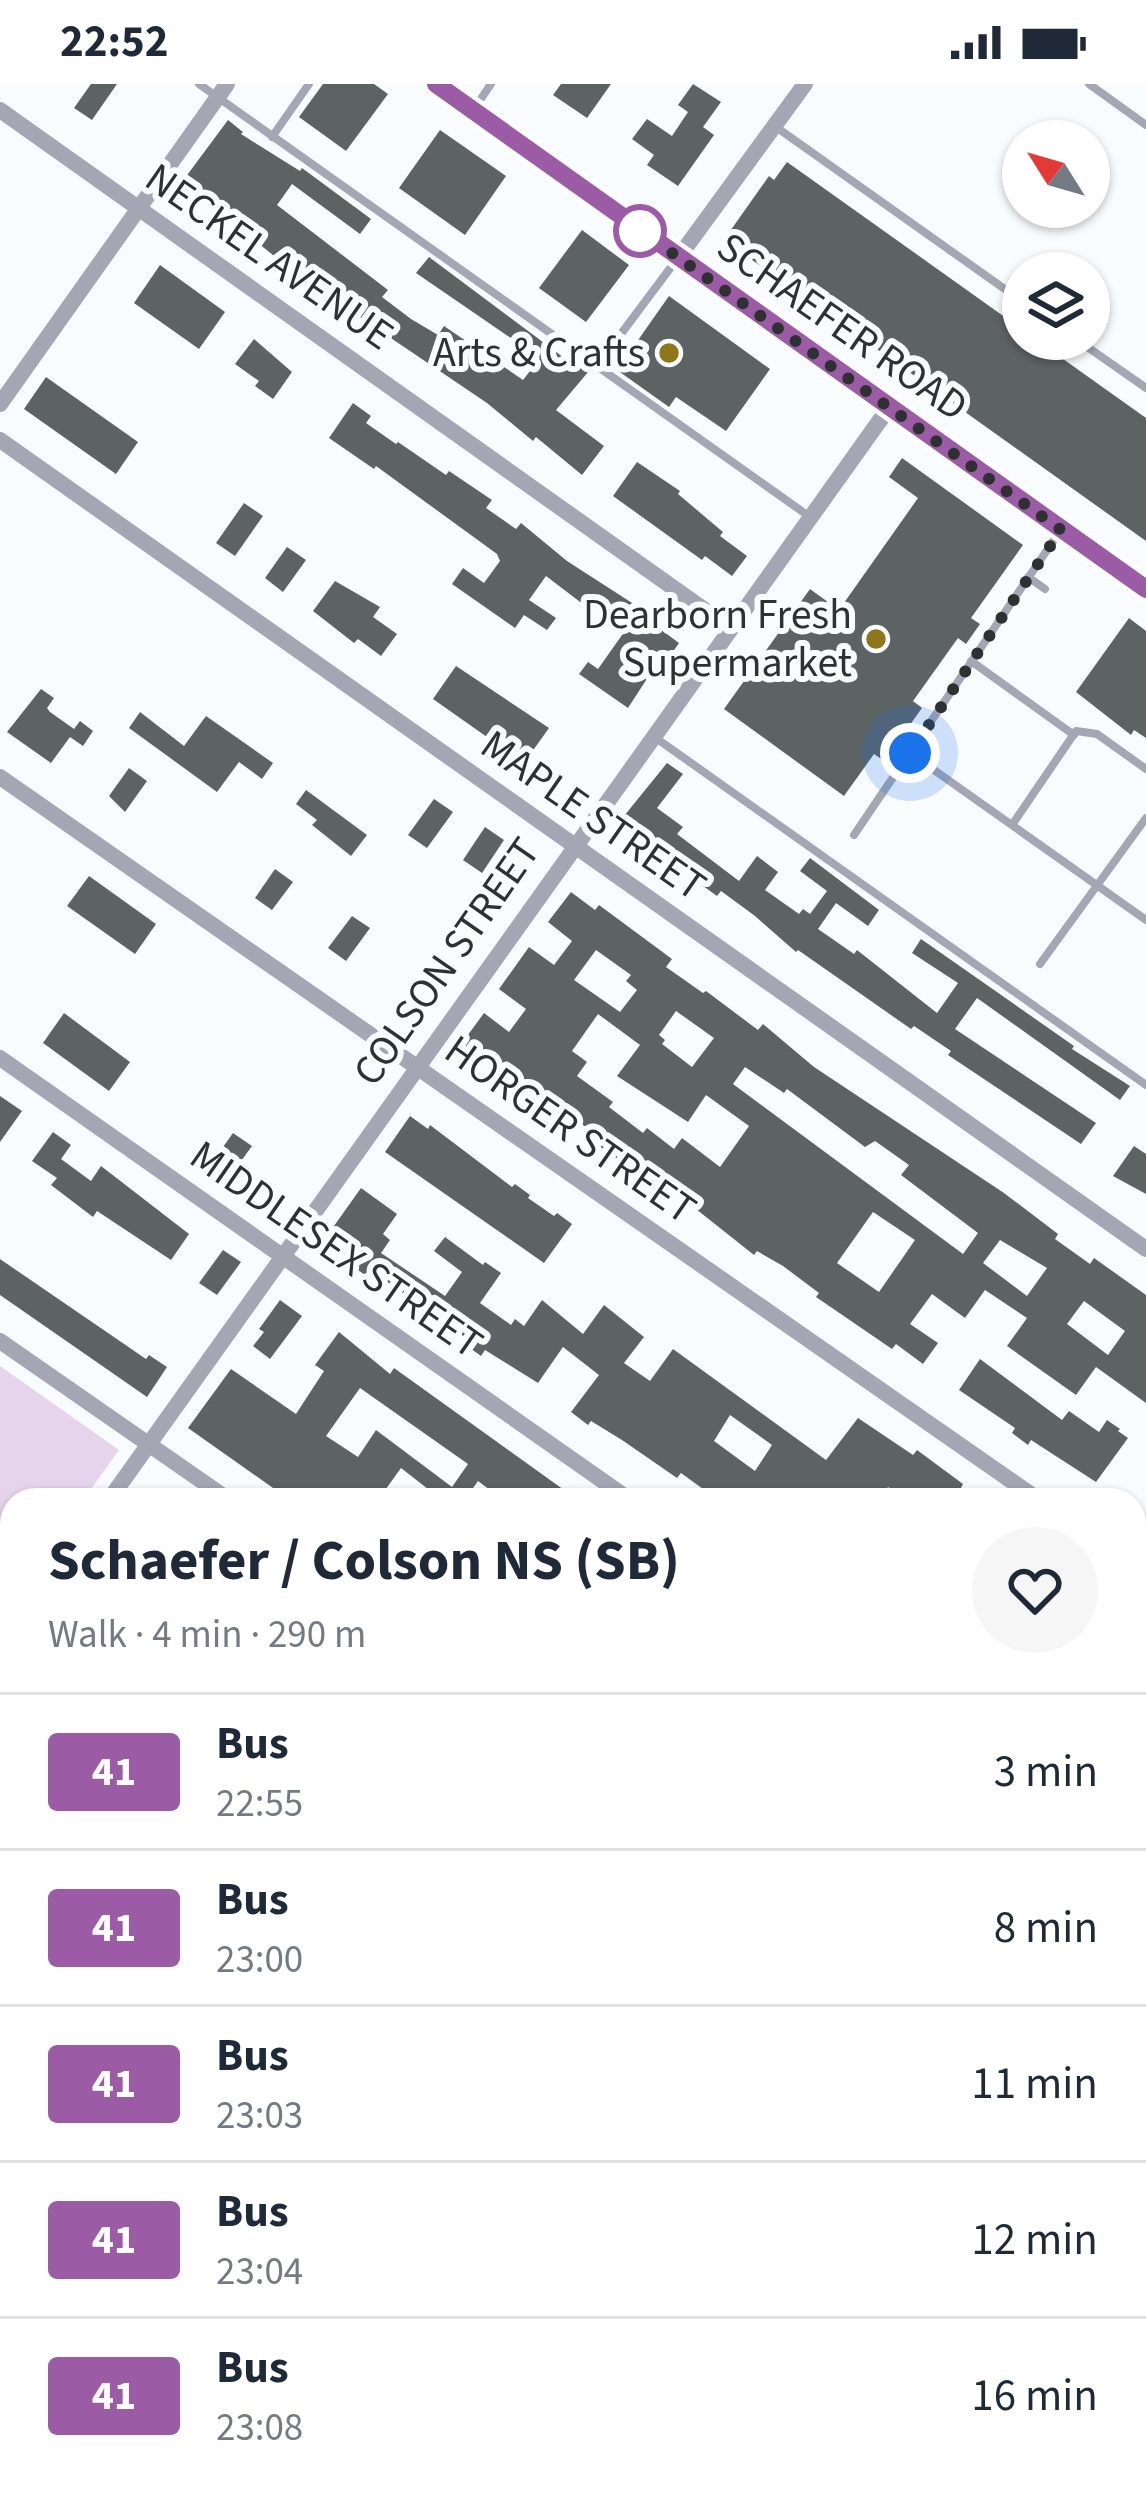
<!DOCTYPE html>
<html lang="en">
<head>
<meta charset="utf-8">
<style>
	body { margin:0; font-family:"Source Sans 3",sans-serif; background:#f6f6f7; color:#1f2937; height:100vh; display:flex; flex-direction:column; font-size:45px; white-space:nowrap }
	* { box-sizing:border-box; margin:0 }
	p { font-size:39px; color:#747a83 }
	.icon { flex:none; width:66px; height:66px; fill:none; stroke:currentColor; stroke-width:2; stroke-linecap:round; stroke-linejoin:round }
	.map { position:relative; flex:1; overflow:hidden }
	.side { position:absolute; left:0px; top:1404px; width:1146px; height:1011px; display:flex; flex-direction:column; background:#fff; border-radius:36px 36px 0 0; box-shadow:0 3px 9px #0004 }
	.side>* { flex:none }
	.badge { padding:0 24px; border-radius:9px; font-size:42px; line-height:78px }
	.needle { width:78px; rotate:307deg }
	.controls { position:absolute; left:1002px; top:36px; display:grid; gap:24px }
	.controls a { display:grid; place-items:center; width:108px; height:108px; border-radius:50%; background:#fff; box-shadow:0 3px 9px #0004; font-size:60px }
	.you { position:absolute; width:60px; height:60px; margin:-30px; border:9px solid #fff; border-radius:50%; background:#1a73e8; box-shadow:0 0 0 18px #1a73e833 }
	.map>.badge { position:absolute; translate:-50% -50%; box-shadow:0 0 0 6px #fff }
	.round { display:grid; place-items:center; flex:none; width:126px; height:126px; border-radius:63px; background:#f6f6f7 }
	.head { display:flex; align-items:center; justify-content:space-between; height:204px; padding:0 48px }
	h1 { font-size:57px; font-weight:700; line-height:90px }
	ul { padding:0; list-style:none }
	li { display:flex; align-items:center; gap:36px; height:156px; padding:0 48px; border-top:3px solid #e0e1e3 }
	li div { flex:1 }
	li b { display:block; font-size:45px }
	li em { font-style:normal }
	li .badge { min-width:132px; font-weight:700; text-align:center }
	.status { display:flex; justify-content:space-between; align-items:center; height:84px; padding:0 60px; background:#fff; direction:ltr }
	.status svg { height:33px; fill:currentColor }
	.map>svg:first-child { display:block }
</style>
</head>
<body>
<div class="status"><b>22:52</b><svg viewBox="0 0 49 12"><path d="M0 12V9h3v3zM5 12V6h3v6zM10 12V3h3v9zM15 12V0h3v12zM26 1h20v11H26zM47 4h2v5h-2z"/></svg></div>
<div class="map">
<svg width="1146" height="2413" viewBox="0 0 1146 2413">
	<rect width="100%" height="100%" fill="#f9fcff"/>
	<path fill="#e6d4ed" d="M0,1282L119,1366L83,1416H12L9,1520L0,1514Z"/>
	<path fill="#5d6263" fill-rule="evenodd" d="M91,0H117L92,36L74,24Z
		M323,0H374L388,10L346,67L299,33Z
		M561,0H611L587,34L553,11Z
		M693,0L721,18L703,43L714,51L678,102L647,81L654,71L632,55L647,35L672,52L688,28L678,21Z
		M228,36L243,48L241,50L300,87L302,84L371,135L360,150L292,100L277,121L388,206L382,213L411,235L438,251L444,242L523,296L540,274L416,189L429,173L571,279L573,275L589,287L556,326L604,362L582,391L536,353L533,357L487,319L299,192L182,98Z
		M440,46L506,92L465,151L399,104Z
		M787,78L1023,246V255H1035L1146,334V457L738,166L742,161L728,150L769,92L774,96Z
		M582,146L629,181L586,238L539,204Z
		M160,181L225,228L199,265L134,219Z
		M669,212L770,285L726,347L676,313L669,323L617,286Z
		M254,255L292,288L273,315L255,302L259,297L235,280Z
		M46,293L138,358L116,390L24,325Z
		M353,319L371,332L366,339L396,360L398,358L446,391L449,387L492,416L486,424L516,445L521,439L567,477L660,537L656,542L679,559L657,591L652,587L628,624L579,590L588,578L598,585L627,544L595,523L592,527L546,492L529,516L556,534L547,546L524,531L515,544L452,500L463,484L484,499L500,477L497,470L376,382L374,385L329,354Z
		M902,374L1023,461L971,534L980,540L966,560L958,554L913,617L922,624L884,677L874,670L844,712L724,625L810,505L839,526L918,414L889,393Z
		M637,378L680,407L678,410L723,448L720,452L747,472L732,492L705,472L702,476L613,412Z
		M244,419L263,432L235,472L216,459Z
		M287,463L306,476L283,508L265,494Z
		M335,497L380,523L373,533L397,550L381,572L358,555L354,559L313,527Z
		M1129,534L1146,547V654L1134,646L1131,651L1076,608Z
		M456,582L549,644L524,679L433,615Z
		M41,605L54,614L47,624L50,628L74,645L80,637L93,647L83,662L70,653L51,679L7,648Z
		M140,628L184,662L206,632L273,679L262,695L239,678L217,708L129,644Z
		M667,679L683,690L657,724L683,743L677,750L739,797L757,772L778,788L765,806L799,830L803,825L810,830L827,807L800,787L810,774L879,826L868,842L836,819L818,845L854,870L857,866L937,929L958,899L912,869L921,855L1074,962L1072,965L1130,1002L1120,1016L977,914L955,945L1096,1039L1081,1060L948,971L951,967L914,942L911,945L798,866L796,868L755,832L721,807L717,812L643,759L645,756L620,737Z
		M129,684L147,697L125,728L109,712Z
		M306,706L367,751L351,772L312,741L317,736L296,720Z
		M434,715L453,728L427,764L408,751Z
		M485,743L504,756L482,789L463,776Z
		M275,785L293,798L272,826L255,814Z
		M89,792L156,840L135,870L67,822Z
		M571,808L595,826L599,821L672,875L666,883L703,909L706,907L758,946L763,940L814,983L1004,1109L1058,1150L1055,1155L1090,1180L1094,1174L1146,1211V1319L1096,1283L1076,1311L1007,1262L1027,1234L985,1206L965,1234L932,1210L910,1240L938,1259L923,1280L896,1260L892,1265L816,1213L819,1209L783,1182L757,1167L754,1171L672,1106L611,1071L594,1058L599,1052L574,1035L576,1031L536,1003L529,1013L462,959L484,929L509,948L526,925L499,905L529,863L554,881L572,857L548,838ZM596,866L631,891L626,897L637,906L620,928L574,896ZM676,927L714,954L692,983L662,960L665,956L659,951ZM598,930L640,961L617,992L688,1038L706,1011L749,1042L720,1083L682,1054L674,1065L647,1044L643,1049L609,1023L613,1018L577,992L587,978L572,967ZM745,983L784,1009L787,1005L865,1063L875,1057L909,1081L901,1091L978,1149L963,1170L733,1000ZM873,1128L915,1156L879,1208L837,1179ZM1000,1156L1047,1184L1027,1212L983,1179ZM1084,1217L1125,1247L1108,1271L1067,1240Z
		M352,832L370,844L346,877L328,864Z
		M64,929L130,978L109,1007L43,959Z
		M0,1012L22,1027L0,1058Z
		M410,1032L428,1045L430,1041L512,1103L515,1100L530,1111L528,1114L554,1132L557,1129L572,1140L544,1179L385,1068Z
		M53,1048L71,1061L61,1075L91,1097L101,1082L189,1150L171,1176L97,1127L93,1133L51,1101L57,1094L32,1077Z
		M233,1049L252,1062L231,1091L213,1077Z
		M1134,1062L1146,1070V1110L1113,1092Z
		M361,1104L397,1130L383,1150L390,1156L381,1169L445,1212L462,1188L434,1167L445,1153L483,1181L485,1178L501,1189L480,1219L511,1241L515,1235L524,1242L542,1216L583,1250L604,1221L644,1253L624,1279L650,1297L673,1265L826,1376L858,1334L913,1371L917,1366L963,1400L961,1404L978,1416H906L888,1403L879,1416H718L681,1389L677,1394L622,1356L591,1337L588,1341L571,1328L599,1291L563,1263L538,1299L485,1266L481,1272L463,1259L466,1254L369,1185L365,1191L345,1177L347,1173L324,1156ZM730,1331L772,1361L755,1387L714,1357Z
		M223,1166L241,1178L217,1211L199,1199Z
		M0,1175L146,1275L149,1271L167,1283L147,1313L0,1211Z
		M280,1216L302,1232L270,1275L253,1262L264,1248L259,1245Z
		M339,1248L390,1290L394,1284L578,1416H518L503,1406L498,1412L478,1397L466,1414L469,1416H442L401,1384L378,1416H290L188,1344L231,1285L296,1330L324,1287L315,1281ZM360,1304L468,1380L452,1403L376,1346L358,1373L326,1352Z
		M980,1275L1062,1336L1069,1327L1099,1348L1107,1336L1120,1345L1118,1347L1128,1354L1096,1398L1031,1356L1028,1361L1012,1349L1015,1344L959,1306Z"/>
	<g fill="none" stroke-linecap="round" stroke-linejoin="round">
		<path stroke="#a5a6b3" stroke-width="8" d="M199,0L810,433
			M1089,0L1146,41
			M474,25L491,0
			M776,43L1023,218
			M272,53L309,0
			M1076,255L1146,304
			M597,282L677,175
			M1028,493L1045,505
			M971,577L1074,651
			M653,652L1146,1001
			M910,669L1146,836
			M1012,741L1076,647L1097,650L1146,685
			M854,751L1060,447
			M1040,880L1146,734
			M1134,1746L1146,1703
			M944,2413L947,2403"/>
		<path stroke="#a5a6b3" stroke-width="16" d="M0,26L730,544
			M678,174L805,0
			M0,320L227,0
			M0,356L1146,1165
			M0,693L1039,1416
			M0,974L630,1416
			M0,1257L229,1416
			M109,1416L888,325
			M1134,1482L1146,1491
			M0,1569L12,1552
			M1134,1766L1146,1773
			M0,1822L12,1830
			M1134,2046L1146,2053
			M0,2103L12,2112
			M0,2233H12
			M1134,2299H1146
			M443,2413L450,2403"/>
		<path stroke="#7c7d90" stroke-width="24" d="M436,0L1146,505
			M0,2397L23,2413"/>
		<path stroke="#606077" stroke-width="27" d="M1134,2237L1146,2193
			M1085,2413L1087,2403"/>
	</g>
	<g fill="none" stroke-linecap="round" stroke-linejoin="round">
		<defs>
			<path id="line" d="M436,0L1146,505"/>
		</defs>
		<use href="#line" stroke="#fff" stroke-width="27"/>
		<use href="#line" stroke="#9b5ba5" stroke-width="18"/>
		<path stroke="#2f3032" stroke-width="12" stroke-dasharray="0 21.6" d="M640,147L630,139L1061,446L910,669"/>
	</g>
	<circle fill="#fff" stroke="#9b5ba5" stroke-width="6" cx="640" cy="147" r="24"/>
	<g fill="#8c771b" stroke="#f9fcff" stroke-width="4.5">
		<circle cx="669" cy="269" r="12"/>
		<circle cx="876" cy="555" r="12"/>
	</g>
	<g text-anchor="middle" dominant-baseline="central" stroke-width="12" stroke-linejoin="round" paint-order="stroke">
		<g font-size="42" fill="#2f3032" stroke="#f9fcff">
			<text transform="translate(269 173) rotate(35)">NECKEL AVENUE</text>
			<text transform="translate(842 243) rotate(35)">SCHAEFER ROAD</text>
			<text transform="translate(593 732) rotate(35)">MAPLE STREET</text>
			<text transform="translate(447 878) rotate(-55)">COLSON STREET</text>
			<text transform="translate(570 1046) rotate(35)">HORGER STREET</text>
			<text transform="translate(336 1166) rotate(35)">MIDDLESEX STREET</text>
		</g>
		<g font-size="42" fill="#2f3032" stroke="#f9fcff" text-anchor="end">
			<text x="645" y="269">Arts &amp; Crafts</text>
			<text x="852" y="531">Dearborn Fresh<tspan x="852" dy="48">Supermarket</tspan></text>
		</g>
	</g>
</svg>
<div class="controls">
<a><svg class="needle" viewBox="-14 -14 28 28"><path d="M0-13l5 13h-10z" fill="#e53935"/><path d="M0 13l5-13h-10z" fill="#747a83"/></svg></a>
<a><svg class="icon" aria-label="layers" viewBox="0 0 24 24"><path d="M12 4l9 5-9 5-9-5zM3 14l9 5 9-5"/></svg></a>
</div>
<div class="you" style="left:910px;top:669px"></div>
<section class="side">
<div class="head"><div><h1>Schaefer / Colson NS (SB)</h1><p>Walk · 4 min · 290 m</p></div><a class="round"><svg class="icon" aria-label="heart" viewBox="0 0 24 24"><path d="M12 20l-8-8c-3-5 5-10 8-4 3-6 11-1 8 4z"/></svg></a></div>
<ul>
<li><span class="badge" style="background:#9b5ba5;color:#fff">41</span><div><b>Bus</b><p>22:55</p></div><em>3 min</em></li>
<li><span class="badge" style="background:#9b5ba5;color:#fff">41</span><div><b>Bus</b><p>23:00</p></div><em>8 min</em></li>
<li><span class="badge" style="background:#9b5ba5;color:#fff">41</span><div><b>Bus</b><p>23:03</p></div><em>11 min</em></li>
<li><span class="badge" style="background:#9b5ba5;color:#fff">41</span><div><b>Bus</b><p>23:04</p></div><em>12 min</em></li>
<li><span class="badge" style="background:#9b5ba5;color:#fff">41</span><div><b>Bus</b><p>23:08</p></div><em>16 min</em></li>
</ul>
</section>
</div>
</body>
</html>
